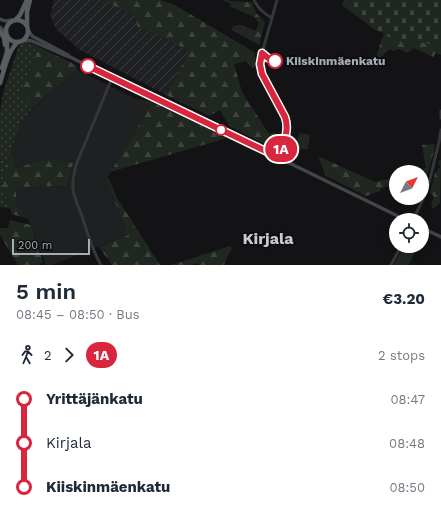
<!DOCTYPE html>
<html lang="en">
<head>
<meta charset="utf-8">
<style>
	body { margin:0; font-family:"Work Sans",sans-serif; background:#f2f2f3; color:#1f2937; height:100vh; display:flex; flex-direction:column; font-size:15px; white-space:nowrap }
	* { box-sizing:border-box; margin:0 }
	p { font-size:13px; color:#747a83 }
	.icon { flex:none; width:22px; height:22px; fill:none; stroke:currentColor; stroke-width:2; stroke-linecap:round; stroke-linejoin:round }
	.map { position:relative; height:265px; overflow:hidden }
	.side { display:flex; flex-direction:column; background:#fff; flex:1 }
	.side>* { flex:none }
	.badge { padding:0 8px; border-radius:13px; font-size:14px; line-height:26px }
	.needle { width:26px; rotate:48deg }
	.buttons { position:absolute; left:389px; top:165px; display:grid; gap:8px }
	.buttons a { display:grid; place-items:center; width:40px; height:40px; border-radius:50%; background:#fff; box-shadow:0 2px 10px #0003; font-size:20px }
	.scale { position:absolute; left:12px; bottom:10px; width:78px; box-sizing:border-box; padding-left:4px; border:2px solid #a6adb4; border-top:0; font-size:11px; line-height:14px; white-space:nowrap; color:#a6adb4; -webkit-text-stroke:3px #0e0e0f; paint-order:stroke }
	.map>.badge { position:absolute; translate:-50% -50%; box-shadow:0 0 0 2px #fff }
	.legs { display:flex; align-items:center; gap:6px; height:44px; padding:0 16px; font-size:13px }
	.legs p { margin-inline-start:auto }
	.headline { display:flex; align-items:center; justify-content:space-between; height:68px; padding:0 16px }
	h1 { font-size:22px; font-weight:600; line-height:30px }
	ul { padding:0 16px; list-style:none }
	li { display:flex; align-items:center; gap:14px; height:44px; font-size:15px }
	li i { display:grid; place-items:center; width:6px; height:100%; margin:0 5px; background:currentColor }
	li i::after { content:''; width:10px; height:10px; margin:-5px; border:3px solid; border-radius:50%; background:#fff }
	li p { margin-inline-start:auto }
	li:first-child i { background:linear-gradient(#0000 50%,currentColor 0) }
	li:last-child i { background:linear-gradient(currentColor 50%,#0000 0) }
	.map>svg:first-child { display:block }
</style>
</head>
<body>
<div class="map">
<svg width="441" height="265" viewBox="0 0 441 265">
	<defs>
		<pattern id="industrial-furrows" width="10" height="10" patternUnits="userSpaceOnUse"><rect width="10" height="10" fill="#1f2021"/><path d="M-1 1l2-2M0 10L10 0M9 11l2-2" fill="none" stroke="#3d3e3f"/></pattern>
		<pattern id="grass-dots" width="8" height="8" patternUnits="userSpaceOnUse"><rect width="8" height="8" fill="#202720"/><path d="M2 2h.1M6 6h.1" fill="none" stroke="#3d443e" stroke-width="1.8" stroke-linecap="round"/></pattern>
		<pattern id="forest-firs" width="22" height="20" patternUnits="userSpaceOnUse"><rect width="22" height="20" fill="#202720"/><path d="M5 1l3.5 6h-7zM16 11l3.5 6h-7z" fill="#3d443e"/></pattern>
		<pattern id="cemetery-stones" width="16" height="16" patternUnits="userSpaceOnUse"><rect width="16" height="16" fill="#202720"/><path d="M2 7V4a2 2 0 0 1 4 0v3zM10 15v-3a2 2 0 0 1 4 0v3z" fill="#3d443e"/></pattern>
	</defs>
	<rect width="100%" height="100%" fill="#131315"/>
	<path fill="#1f2021" d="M77,70L150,106L118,161L106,179L128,235L52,265H46L31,225L28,219L22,216V211L16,205V187L67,186L46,159L16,168L11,152L21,119Z"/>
	<path fill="url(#industrial-furrows)" d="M54,0H102L135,16L137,26L190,51L166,95L80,50L56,29L50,15Z"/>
	<path fill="url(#grass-dots)" d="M23,40L39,47L21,95L33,108L21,120L5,171L2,187L10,208L0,207V112L3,93L18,48Z"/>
	<path fill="url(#forest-firs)" d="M102,0H160L173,4L254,52L257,67L252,68L246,61L234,64L242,92L269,134L275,132L272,148L229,126L220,110L209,116L166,95L190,51L137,26L135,16Z
		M223,0H228L231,1L252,2L256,13L265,22L259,45L232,30L233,26L241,25L256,31L259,23L254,17L229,6L231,4Z
		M384,33L394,38L426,43L441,48V55L436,53L433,57L414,48L407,53L399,49L393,51L390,49L374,63Z
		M39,47L76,65L77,70L33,108L20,95Z
		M136,99L151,102L227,138L110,172L118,161L150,106Z
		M434,144L435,147L423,191L422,172H412L426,168L422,145Z
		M11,152L16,168L46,159L73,163L67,186L16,187V205L22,211V216L28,219L12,214L2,187L5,171Z
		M318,156L375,182L396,177V183L380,189V191L366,196L326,176Z
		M441,160L440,203L433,209L431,205L434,197L430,192L435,173L440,167L438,161Z
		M108,177L117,198L160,265H112L99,247L128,235L106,179Z
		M10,220L31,225L43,262L38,265H18L0,235V228H8Z
		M230,246L232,248L224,264L225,265H200L197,263L192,265H171Z"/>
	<path fill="url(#cemetery-stones)" d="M344,0H441V48L426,43L394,38L374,29L342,5Z"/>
	<path fill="#202720" d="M300,133L310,135L308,149H293Z
		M403,246H418L409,265H394Z"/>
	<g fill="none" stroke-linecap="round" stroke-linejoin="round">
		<path stroke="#343639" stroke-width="3" d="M254,0C258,9 264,13 272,18
			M277,0L262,53L260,64L262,74L264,79L285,117C290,131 283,144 277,157
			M441,111V118
			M413,220L427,191L439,142L441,130
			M101,265C92,250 87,232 82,216C79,208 74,198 73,189C72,181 74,173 76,165L112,78
			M391,265L401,246"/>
		<path stroke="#434649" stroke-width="3.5" d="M0,19L5,21L12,20
			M0,27L5,32
			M28,30L32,36L68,55
			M22,41L27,40L32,41L62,54L70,57L112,78L277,157L406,220
			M422,228L441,237"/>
		<path stroke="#595c61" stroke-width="4.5" d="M6 31a11 11 0 1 1 22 0a11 11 0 1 1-22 0Z
			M15,20L20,15L27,0
			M27,26V12L30,0
			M0,31L4,38L5,45
			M2,68L7,52V38
			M0,83C4,71 8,50 18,42"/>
	</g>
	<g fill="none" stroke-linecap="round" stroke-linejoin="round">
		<defs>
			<path id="line-1" d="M88,66L278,157C283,144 290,131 285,117L262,74L260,64L262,53L268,58L275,61"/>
		</defs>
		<use href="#line-1" stroke="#fff" stroke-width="9"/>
		<use href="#line-1" stroke="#d7263d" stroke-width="6"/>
	</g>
	<g fill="#fff" stroke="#d7263d" stroke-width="2">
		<circle cx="275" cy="61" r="7"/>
		<circle cx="88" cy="66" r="7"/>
		<circle cx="221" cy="130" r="5"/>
	</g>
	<g text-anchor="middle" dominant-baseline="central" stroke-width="4" stroke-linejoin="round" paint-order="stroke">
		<g font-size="12" font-weight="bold" fill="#a6adb4" stroke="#0e0e0f" text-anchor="start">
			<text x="286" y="61">Kiiskinmäenkatu</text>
		</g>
		<g font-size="16" font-weight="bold" fill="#c7cbd0" stroke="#0e0e0f">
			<text x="268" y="238">Kirjala</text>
		</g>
	</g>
</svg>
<div class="buttons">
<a><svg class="needle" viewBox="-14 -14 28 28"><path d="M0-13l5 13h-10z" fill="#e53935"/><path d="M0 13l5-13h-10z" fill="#747a83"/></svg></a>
<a><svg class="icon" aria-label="locate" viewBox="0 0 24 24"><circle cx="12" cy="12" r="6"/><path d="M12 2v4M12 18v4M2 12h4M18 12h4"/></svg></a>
</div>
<div class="scale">200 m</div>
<b class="badge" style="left:281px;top:149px;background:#d7263d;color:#fff">1A</b>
</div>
<section class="side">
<div class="headline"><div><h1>5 min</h1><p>08:45 – 08:50 · Bus</p></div><b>€3.20</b></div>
<div class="legs"><svg class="icon" aria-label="walk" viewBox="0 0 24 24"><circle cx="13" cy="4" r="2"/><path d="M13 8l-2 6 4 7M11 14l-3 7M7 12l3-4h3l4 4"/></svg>2<svg class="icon" aria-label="forward" viewBox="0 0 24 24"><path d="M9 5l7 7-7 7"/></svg><b class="badge" style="background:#d7263d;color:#fff">1A</b><p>2 stops</p></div>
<ul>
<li><i style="color:#d7263d"></i><b>Yrittäjänkatu</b><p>08:47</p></li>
<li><i style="color:#d7263d"></i><span>Kirjala</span><p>08:48</p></li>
<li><i style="color:#d7263d"></i><b>Kiiskinmäenkatu</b><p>08:50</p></li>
</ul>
</section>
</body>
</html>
